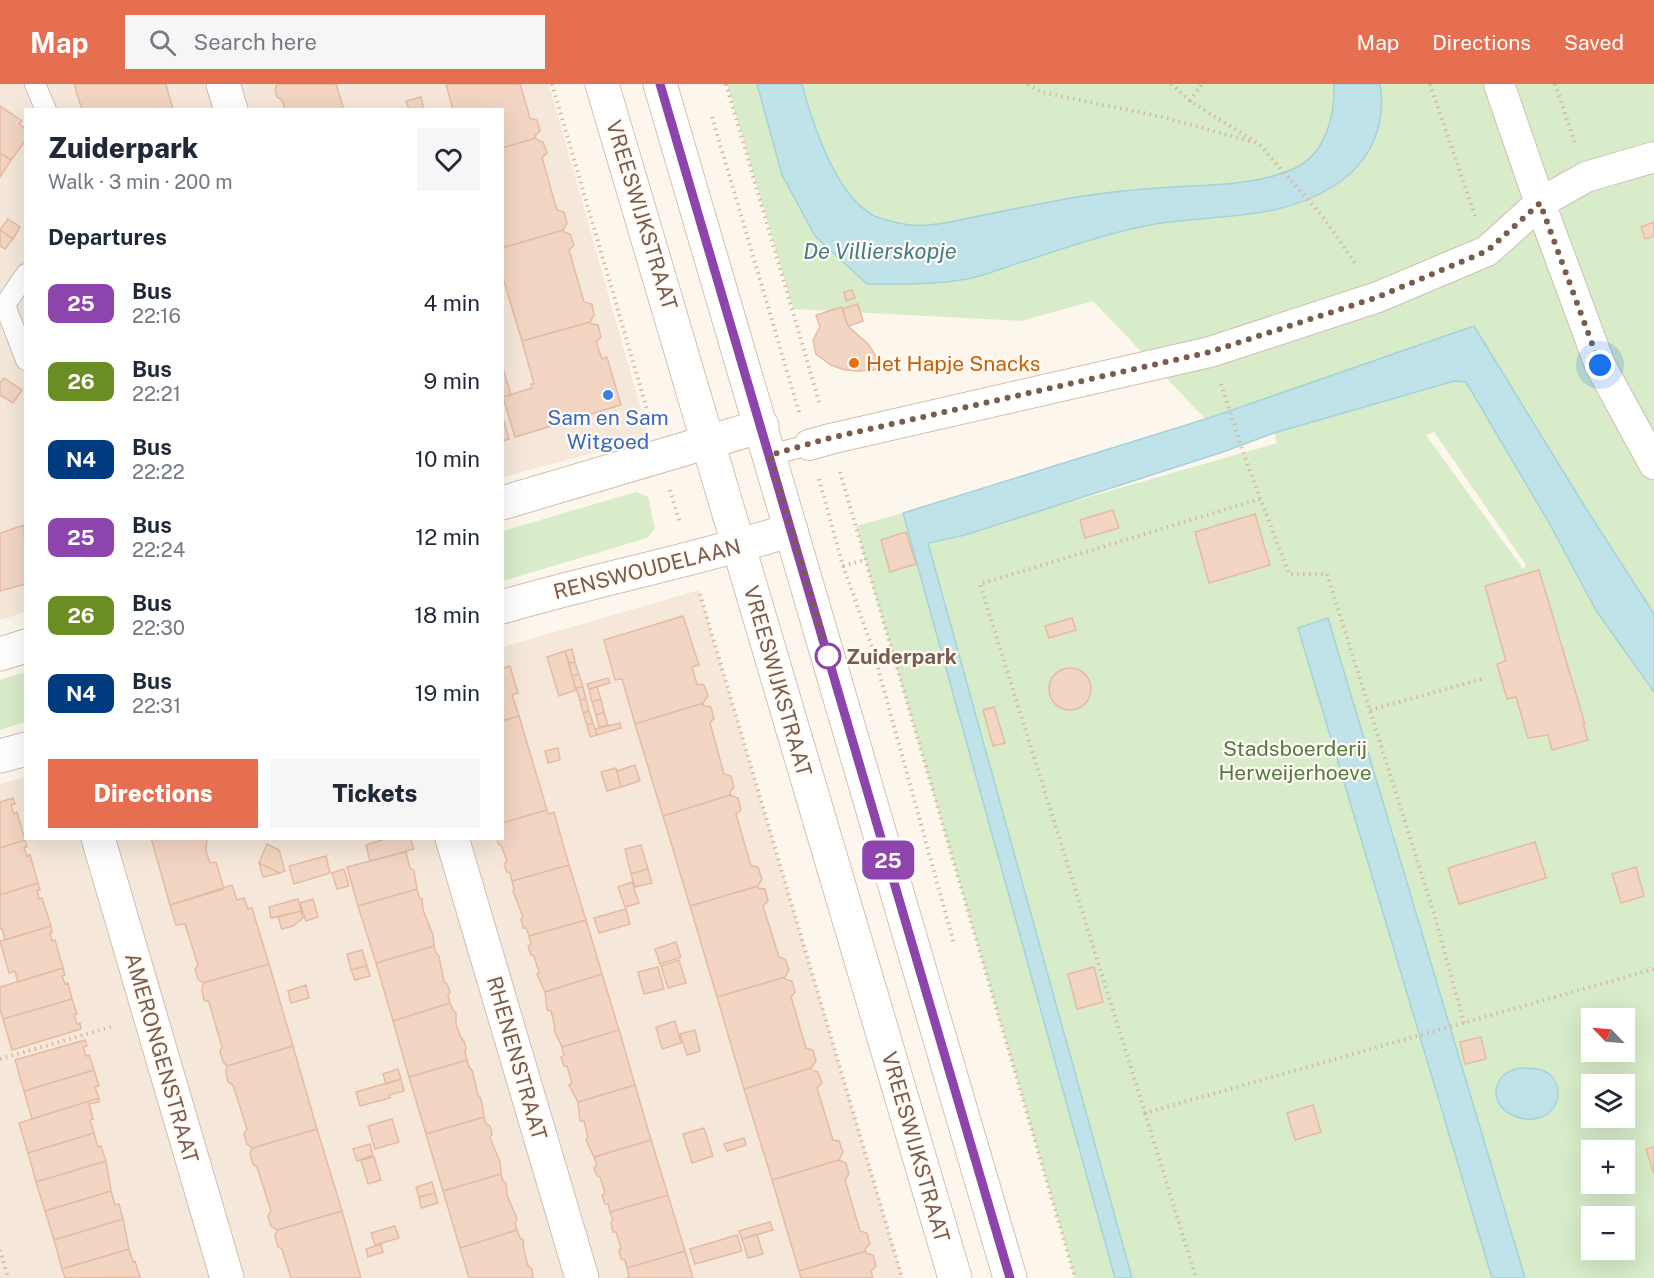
<!DOCTYPE html>
<html lang="en">
<head>
<meta charset="utf-8">
<style>
	body { margin:0; font-family:"Public Sans",sans-serif; background:#f6f6f7; color:#1f2937; height:100vh; display:flex; flex-direction:column; font-size:22px; white-space:nowrap }
	* { box-sizing:border-box; margin:0 }
	p { font-size:20px; color:#747a83 }
	.icon { flex:none; width:33px; height:33px; fill:none; stroke:currentColor; stroke-width:2; stroke-linecap:round; stroke-linejoin:round }
	.map { position:relative; flex:1; overflow:hidden }
	.details { position:absolute; left:24px; top:24px; width:480px; height:732px; display:flex; flex-direction:column; background:#fff; border-radius:0px; box-shadow:0 6px 24px #0002 }
	.details>* { flex:none }
	.badge { padding:0 12px; border-radius:9px; font-size:21px; line-height:39px }
	.needle { width:39px; rotate:295deg }
	.fabs { position:absolute; left:1581px; top:924px; display:grid; gap:12px }
	.fabs a { display:grid; place-items:center; width:54px; height:54px; border-radius:0px; background:#fff; box-shadow:0 6px 24px #0002; font-size:30px }
	.you { position:absolute; width:30px; height:30px; margin:-15px; border:4px solid #fff; border-radius:50%; background:#1a73e8; box-shadow:0 0 0 9px #1a73e833 }
	.map>.badge { position:absolute; translate:-50% -50%; box-shadow:0 0 0 3px #fff }
	h2 { padding:0 24px; font-size:22px; line-height:54px }
	.round { display:grid; place-items:center; flex:none; width:63px; height:63px; border-radius:0px; background:#f6f6f7 }
	.headline { display:flex; align-items:center; justify-content:space-between; height:102px; padding:0 24px }
	h1 { font-size:28px; font-weight:800; line-height:45px }
	.cta { display:flex; gap:12px; margin-top:auto; padding:12px 24px }
	.cta a { flex:1; height:69px; border-radius:0px; background:#e76f51; color:#fff; font-size:24px; font-weight:800; line-height:69px; text-align:center }
	.cta a+a { background:#f6f6f7; color:#1f2937 }
	ul { padding:0; list-style:none }
	li { display:flex; align-items:center; gap:18px; height:78px; padding:0 24px }
	li div { flex:1 }
	li b { display:block; font-size:22px }
	li em { font-style:normal }
	li .badge { min-width:66px; font-weight:700; text-align:center }
	header { display:flex; align-items:center; gap:36px; box-sizing:border-box; height:84px; padding:0 30px; background:#e76f51; color:#fff }
	header strong { font-size:28px }
	nav { display:flex; gap:33px; margin-inline-start:auto; font-size:21px }
	.search { width:420px; height:54px; background:#f6f6f7; display:flex; align-items:center; gap:15px; box-sizing:border-box; padding:0 21px; border-radius:0px; color:#747a83; font-size:22px }
	.map>svg:first-child { display:block }
</style>
</head>
<body>
<header>
<strong>Map</strong>
<div class="search"><svg class="icon" aria-label="search" viewBox="0 0 24 24"><circle cx="10" cy="10" r="6"/><path d="M15 15l6 6"/></svg>Search here</div>
<nav><a>Map</a><a>Directions</a><a>Saved</a></nav>
</header>
<div class="map">
<svg width="1654" height="1194" viewBox="0 0 1654 1194">
	<rect width="100%" height="100%" fill="#fdf6ec"/>
	<path fill="#f5e8da" d="M0,0H549L649,354L503,393L502,26H26L25,528L0,536Z
		M699,506L903,1194H0V700L25,693L26,754H502L503,563Z"/>
	<path fill="#d8ecc9" fill-rule="evenodd" d="M727,0H1654V1194H1132L928,459L1277,359L1274,349L1404,311L1213,343L1093,217L1021,237L793,225ZM1434,348L1526,481L1523,485L1426,351ZM1592,934H1624V968H1592ZM1592,1000H1624V1034H1592ZM1592,1066H1624V1100H1592ZM1592,1132H1624V1166H1592Z
		M636,408L648,413L655,445L647,454L503,497V447Z
		M903,429L1115,1194H1075L865,476L856,442Z
		M25,588V638L0,646V596Z"/>
	<path fill="#bfe3e8" stroke="#a5d3da" stroke-width="1.5" d="M757,0H802C813,41 834,107 871,130C878,135 902,140 911,141C931,143 954,137 974,133C1008,126 1043,119 1077,113C1108,108 1141,105 1172,103C1211,101 1257,101 1293,85C1326,71 1335,31 1334,0H1380C1387,41 1370,79 1335,101C1282,137 1216,130 1155,140C1110,148 1062,165 1019,179C1002,184 984,192 967,195C934,201 900,200 867,200L815,152L782,91Z
		M1474,242L1585,423L1654,530V608L1597,528L1548,437L1466,298L1454,297L1274,349L1223,368L1049,424L965,451L928,459L1132,1194H1115L903,429L1212,333Z
		M1328,534L1525,1194H1492L1298,544Z
		M1523,984C1535,984 1549,985 1555,997C1559,1004 1559,1011 1556,1019C1543,1051 1482,1031 1499,997C1504,988 1513,985 1523,984Z"/>
	<path fill="#f3d5c3" stroke="#e6bba3" stroke-width="1.5" d="M74,0H166L173,26H82Z
		M277,0H336L344,26H285L282,16L277,13L275,6Z
		M446,0H520L530,34L537,36L540,47L535,52L536,54L502,64V26H453Z
		M421,13L424,26H409L406,17Z
		M0,22L22,37L19,40L26,45V56L11,76L0,69Z
		M536,54L537,56L543,58L547,69L542,74L557,126L564,128L567,139L563,146L502,164V64Z
		M0,69L11,76L0,93Z
		M8,135L20,143L13,155L0,146Z
		M1654,138V152L1645,155L1641,143Z
		M0,146L13,155L5,165L0,162Z
		M563,146L564,148L570,150L574,161L569,166L584,218L592,220L594,231L590,238L522,257L502,191V164Z
		M852,206L855,214L846,217L844,208Z
		M858,220L863,237L848,242L842,225Z
		M842,223L848,242L869,261L883,285L858,287L845,286L831,281L816,270L813,256L820,243L816,231Z
		M590,238L591,240L598,241L601,253L596,258L602,275L607,273L621,321L515,353L503,313L532,304L531,300H534L522,257Z
		M502,281L511,311L503,313L502,311Z
		M4,294L22,306L13,319L0,311V299Z
		M502,330L509,355L503,357H502Z
		M1113,426L1119,444L1085,454L1080,436Z
		M1255,430L1270,481L1209,499L1195,448Z
		M24,441L26,500L0,507V449Z
		M906,448L916,480L890,488L881,456Z
		M1539,486L1585,640H1583L1588,656L1552,666L1548,651L1528,654L1516,613L1507,615L1497,580L1506,577L1485,502Z
		M683,532L699,581L692,583L697,600L704,601L708,612L703,619L635,640L622,595L615,596L604,556Z
		M1072,534L1076,546L1049,554L1045,542Z
		M572,565L575,578L569,579L565,567Z
		M565,567L576,606L559,612L547,573Z
		M575,578L579,590L572,592L569,579Z
		M510,582L518,609L512,611L519,632L502,637V584Z
		M1049 605a21 21 0 1 1 42 0a21 21 0 1 1-42 0Z
		M579,590L583,603L576,604L572,592Z
		M608,594L610,599L589,605L587,600Z
		M583,603L586,615L580,616L576,604Z
		M597,603L601,615L592,618L589,605Z
		M586,615L589,627L583,629L580,616Z
		M601,615L604,628L596,631L592,618Z
		M703,619L704,622L711,623L714,634L710,639L724,690L731,692L734,703L730,708V711L663,732L635,640Z
		M994,623L1005,659L993,662L983,626Z
		M589,627L593,639L587,641L583,629Z
		M604,628L608,641L599,643L596,631Z
		M519,632L547,726L502,739V637Z
		M593,639L597,651L590,653L587,641Z
		M620,639L621,644L597,651L595,645Z
		M558,664L560,676L548,679L545,667Z
		M635,681L640,697L621,703L617,687Z
		M616,684L621,703L607,707L601,688Z
		M730,711L738,714L741,726L736,730L751,782L758,783L762,795L758,802L690,822L663,732Z
		M13,714L15,720L11,721L14,730L17,728L25,756L0,764V718Z
		M547,726L548,730L554,728L569,781L512,797L510,789L507,788L504,780L507,777L501,761L498,760L497,754H502V739Z
		M151,754H207L206,767L210,779L216,778L224,805L170,821Z
		M388,754H410L414,765L370,777L366,761Z
		M25,756L27,763L24,764L27,772L30,771L38,799L0,811V764Z
		M1535,758L1546,794L1459,820L1448,784Z
		M267,760L279,766L285,787L280,789L259,779Z
		M641,761L648,785L631,790L625,765Z
		M406,768L410,784L414,787L417,805L358,822L347,783Z
		M326,772L330,789L294,800L289,782Z
		M259,779L280,789L263,793Z
		M569,781L586,836L529,852L526,844H523L521,835L523,833L513,807L514,805L512,797Z
		M1636,783L1644,812L1621,819L1612,790Z
		M344,785L349,802L337,805L332,789Z
		M648,785L652,799L635,803L631,790Z
		M632,798L639,819L625,823L618,803Z
		M38,799L40,806H37L39,815L42,814L51,842L5,856L2,844L0,845V811Z
		M232,801L237,816L244,814L248,825L252,824L269,880L203,899L198,895L195,885L198,881L185,840L176,841L170,821Z
		M758,802V804L765,805L768,817L763,822L779,873L785,875L789,886L785,893L717,913L690,822Z
		M417,805L419,813L422,815L423,826L433,851L434,862L376,879L358,822Z
		M298,815L301,827L271,834L269,823Z
		M313,815L318,833L306,837L300,819Z
		M626,825L630,840L599,849L594,834Z
		M301,827L303,834L293,842L282,845L278,833Z
		M586,836L602,890L545,908L537,890L539,888L534,872L531,871L528,862L531,860L529,852Z
		M51,842L52,848L50,849L52,857L55,856L63,884L18,898L15,887L9,889L0,857Z
		M676,858L681,873L660,880L655,865Z
		M434,862L436,869L439,872L444,898L447,900L450,908L448,912L450,919L393,937L376,879Z
		M362,866L367,882L351,886L347,870Z
		M679,876L686,899L668,904L661,882Z
		M269,880L293,962L227,982L223,978L220,967L222,963L209,918L204,916L202,906L203,899Z
		M367,882L370,892L355,896L351,886Z
		M658,883L664,905L644,910L638,888Z
		M1094,883L1103,918L1077,925L1068,890Z
		M63,884L65,891L62,892L65,900L68,899L72,915L3,935L0,925V903Z
		M602,890L619,946L562,963L554,946L555,943L551,927L547,926L545,908Z
		M785,893V895L792,897L795,908L791,913L806,964L813,966L816,977L811,984L744,1005L717,913Z
		M306,901L309,914L291,919L288,907Z
		M72,915L77,930L74,931L77,940L80,939L81,945L12,966L3,935Z
		M450,919L453,926L456,929V940L461,954L464,957L466,964L465,969L467,976L409,993L393,937Z
		M675,937L681,959L662,965L656,943Z
		M619,946L635,1001L578,1018L569,1001L572,999L567,982H564L561,973L564,971L562,963Z
		M695,946L700,967L687,971L680,950Z
		M1481,953L1486,975L1465,980L1460,958Z
		M85,956L87,962L83,963L86,972L89,971L94,986L24,1007L15,976Z
		M293,962L317,1045L252,1064L247,1060L244,1050L247,1045L233,1001L228,998L226,988L227,982Z
		M467,976L469,983L472,986L478,1011L481,1014L484,1033L426,1050L409,993Z
		M811,984L812,986L818,988L822,999L817,1004L833,1056L839,1057L843,1068L839,1076L772,1096L744,1005Z
		M398,985L401,995L386,1000L383,990Z
		M94,986L99,1002L95,1003L99,1014L32,1035L24,1007Z
		M401,995L404,1007L389,1011L390,1014L360,1022L356,1008Z
		M635,1001L651,1056L594,1073L586,1056L588,1054L584,1037H580L578,1018Z
		M99,1014V1018L89,1020L93,1035L90,1036L94,1049L28,1069L19,1039Z
		M1313,1021L1321,1048L1295,1056L1287,1029Z
		M484,1033L486,1040L490,1042L492,1050L490,1054L500,1078L501,1090L443,1107L426,1050Z
		M392,1035L399,1058L375,1065L368,1042Z
		M704,1044L713,1072L692,1079L683,1050Z
		M317,1045L342,1127L277,1146L271,1142L268,1132L271,1127L257,1083L253,1080L250,1070L252,1064Z
		M94,1049L98,1063L101,1062L106,1077L36,1098L28,1069Z
		M744,1054L746,1061L727,1067L724,1060Z
		M651,1056L668,1111L610,1128L608,1120H605L602,1111L605,1109L600,1093L597,1092L594,1084L597,1081L594,1073Z
		M370,1060L373,1071L357,1077L353,1065Z
		M1654,1063V1090L1646,1065Z
		M374,1073L381,1096L368,1100L361,1076Z
		M839,1076L846,1079L849,1090L845,1096L860,1147L867,1149L870,1160L865,1165L866,1167L799,1187L772,1096Z
		M106,1077L111,1107L45,1127L36,1098Z
		M501,1090L503,1097L506,1099L507,1111L517,1135L515,1139L517,1146L460,1164L443,1107Z
		M432,1098L435,1109L419,1113L416,1103Z
		M111,1107L115,1121L119,1120L123,1135L54,1156L45,1127Z
		M435,1109L438,1119L421,1124L419,1113Z
		M668,1111L685,1167L627,1184L625,1176L621,1175L619,1166L621,1164L616,1148H613L611,1139L613,1136L610,1128Z
		M342,1127L361,1194H291L282,1165L278,1163L275,1152L277,1146Z
		M123,1135L129,1165L62,1185L54,1156Z
		M770,1138L773,1146L742,1155L739,1147Z
		M395,1142L399,1154L375,1161L371,1149Z
		M517,1146L520,1154L523,1156L524,1167L528,1182L532,1185L533,1194H469L460,1164Z
		M757,1150L763,1170L748,1174L742,1155Z
		M737,1151L742,1167L695,1180L690,1165Z
		M381,1160L383,1168L368,1173L366,1165Z
		M129,1165L133,1178L135,1177L140,1193L65,1194L62,1185Z
		M685,1167L693,1194H627L629,1192L627,1184Z
		M866,1167V1169L873,1171L876,1182L871,1187L873,1194H801L799,1187Z"/>
	<g fill="none" stroke-linecap="round" stroke-linejoin="round">
		<defs>
			<path id="service" d="M35,0L46,26
				M26,190L5,221L26,276
				M770,371L809,361"/>
			<path id="pedestrian" d="M1499,0L1540,119L1600,281L1654,380
				M809,361L830,355L1210,268L1378,213L1487,167L1540,119L1586,93L1654,73"/>
			<path id="minor" d="M223,0L231,26
				M502,419L762,342
				M502,523C598,495 696,476 791,446
				M0,570L26,562
				M0,672L26,665
				M98,754L227,1194
				M452,754L582,1194"/>
			<path id="secondary" d="M602,0L955,1194
				M660,0L1010,1194"/>
		</defs>
		<use href="#service" stroke="#d1beb0" stroke-width="22"/>
		<use href="#pedestrian" stroke="#d1beb0" stroke-width="32"/>
		<use href="#minor" stroke="#d1beb0" stroke-width="35"/>
		<use href="#secondary" stroke="#d6c0b0" stroke-width="35"/>
		<path stroke="#d9b8a5" stroke-width="4" stroke-dasharray="1.5 4.5" stroke-linecap="butt" d="M552,0L650,336
			M726,0L820,321
			M1028,0L1041,8L1167,34L1253,58
			M1171,0L1190,17L1259,60L1323,133L1357,182
			M1430,0L1475,132
			M1555,0L1575,59
			M1190,17L1202,0
			M712,33L799,328
			M1221,300L1245,374L1289,490H1327L1435,833L1464,939
			M840,388L1075,1194
			M819,395L843,482L873,566L954,860
			M670,406L680,439
			M1260,415L980,500L1145,1029L1654,885
			M843,482L865,476
			M700,510L902,1194
			M1370,626L1482,595
			M0,975L114,942
			M1145,1029L1196,1194
			M0,1166L8,1194"/>
		<use href="#service" stroke="#fff" stroke-width="20"/>
		<use href="#pedestrian" stroke="#fff" stroke-width="30"/>
		<use href="#minor" stroke="#fff" stroke-width="33"/>
		<use href="#secondary" stroke="#fff" stroke-width="33"/>
	</g>
	<g fill="none" stroke-linecap="round" stroke-linejoin="round">
		<defs>
			<path id="line" d="M660,0L1010,1194"/>
		</defs>
		<use href="#line" stroke="#fff" stroke-width="14"/>
		<use href="#line" stroke="#8e44ad" stroke-width="9"/>
		<path stroke="#7a5c4d" stroke-width="6" stroke-dasharray="0 10.8" d="M828,572L770,371L830,354L1210,268L1231,261L1378,213L1487,167L1540,119L1600,281"/>
	</g>
	<circle fill="#e8710a" stroke="#fffaf3" stroke-width="2" cx="854" cy="279" r="6"/>
	<circle fill="#3f7fe0" stroke="#fffaf3" stroke-width="2" cx="608" cy="311" r="6"/>
	<circle fill="#fff" stroke="#8e44ad" stroke-width="3" cx="828" cy="572" r="12"/>
	<g text-anchor="middle" dominant-baseline="central" stroke-width="4.5" stroke-linejoin="round" paint-order="stroke">
		<g font-size="21" fill="#7a5c4d" stroke="#fffaf3">
			<text transform="translate(642 131) rotate(73)">VREESWIJKSTRAAT</text>
			<text transform="translate(647 485) rotate(-14)">RENSWOUDELAAN</text>
			<text transform="translate(778 597) rotate(74)">VREESWIJKSTRAAT</text>
			<text transform="translate(162 974) rotate(74)">AMERONGENSTRAAT</text>
			<text transform="translate(517 974) rotate(74)">RHENENSTRAAT</text>
			<text transform="translate(916 1063) rotate(74)">VREESWIJKSTRAAT</text>
		</g>
		<g font-size="21" fill="#c56008" stroke="#fffaf3" text-anchor="start">
			<text x="866" y="279">Het Hapje Snacks</text>
		</g>
		<g font-size="21" fill="#366cbe" stroke="#fffaf3">
			<text x="608" y="333">Sam en Sam<tspan x="608" dy="24">Witgoed</tspan></text>
		</g>
		<g font-size="21" font-weight="bold" fill="#7a5c4d" stroke="#fffaf3" text-anchor="start">
			<text x="846" y="572">Zuiderpark</text>
		</g>
		<g font-size="21" fill="#537a41" stroke="#fffaf3">
			<text x="1295" y="664">Stadsboerderij<tspan x="1295" dy="24">Herweijerhoeve</tspan></text>
		</g>
		<g font-size="22" font-style="italic" fill="#437c86" stroke="#fffaf3">
			<text x="880" y="167">De Villierskopje</text>
		</g>
	</g>
</svg>
<div class="fabs">
<a><svg class="needle" viewBox="-14 -14 28 28"><path d="M0-13l5 13h-10z" fill="#e53935"/><path d="M0 13l5-13h-10z" fill="#747a83"/></svg></a>
<a><svg class="icon" aria-label="layers" viewBox="0 0 24 24"><path d="M12 4l9 5-9 5-9-5zM3 14l9 5 9-5"/></svg></a>
<a>+</a>
<a>−</a>
</div>
<div class="you" style="left:1600px;top:281px"></div>
<b class="badge" style="left:888px;top:776px;background:#8e44ad;color:#fff">25</b>
<section class="details">
<div class="headline"><div><h1>Zuiderpark</h1><p>Walk · 3 min · 200 m</p></div><a class="round"><svg class="icon" aria-label="heart" viewBox="0 0 24 24"><path d="M12 20l-8-8c-3-5 5-10 8-4 3-6 11-1 8 4z"/></svg></a></div>
<h2>Departures</h2>
<ul>
<li><span class="badge" style="background:#8e44ad;color:#fff">25</span><div><b>Bus</b><p>22:16</p></div><em>4 min</em></li>
<li><span class="badge" style="background:#6b8e23;color:#fff">26</span><div><b>Bus</b><p>22:21</p></div><em>9 min</em></li>
<li><span class="badge" style="background:#003b80;color:#fff">N4</span><div><b>Bus</b><p>22:22</p></div><em>10 min</em></li>
<li><span class="badge" style="background:#8e44ad;color:#fff">25</span><div><b>Bus</b><p>22:24</p></div><em>12 min</em></li>
<li><span class="badge" style="background:#6b8e23;color:#fff">26</span><div><b>Bus</b><p>22:30</p></div><em>18 min</em></li>
<li><span class="badge" style="background:#003b80;color:#fff">N4</span><div><b>Bus</b><p>22:31</p></div><em>19 min</em></li>
</ul>
<div class="cta"><a>Directions</a><a>Tickets</a></div>
</section>
</div>
</body>
</html>
